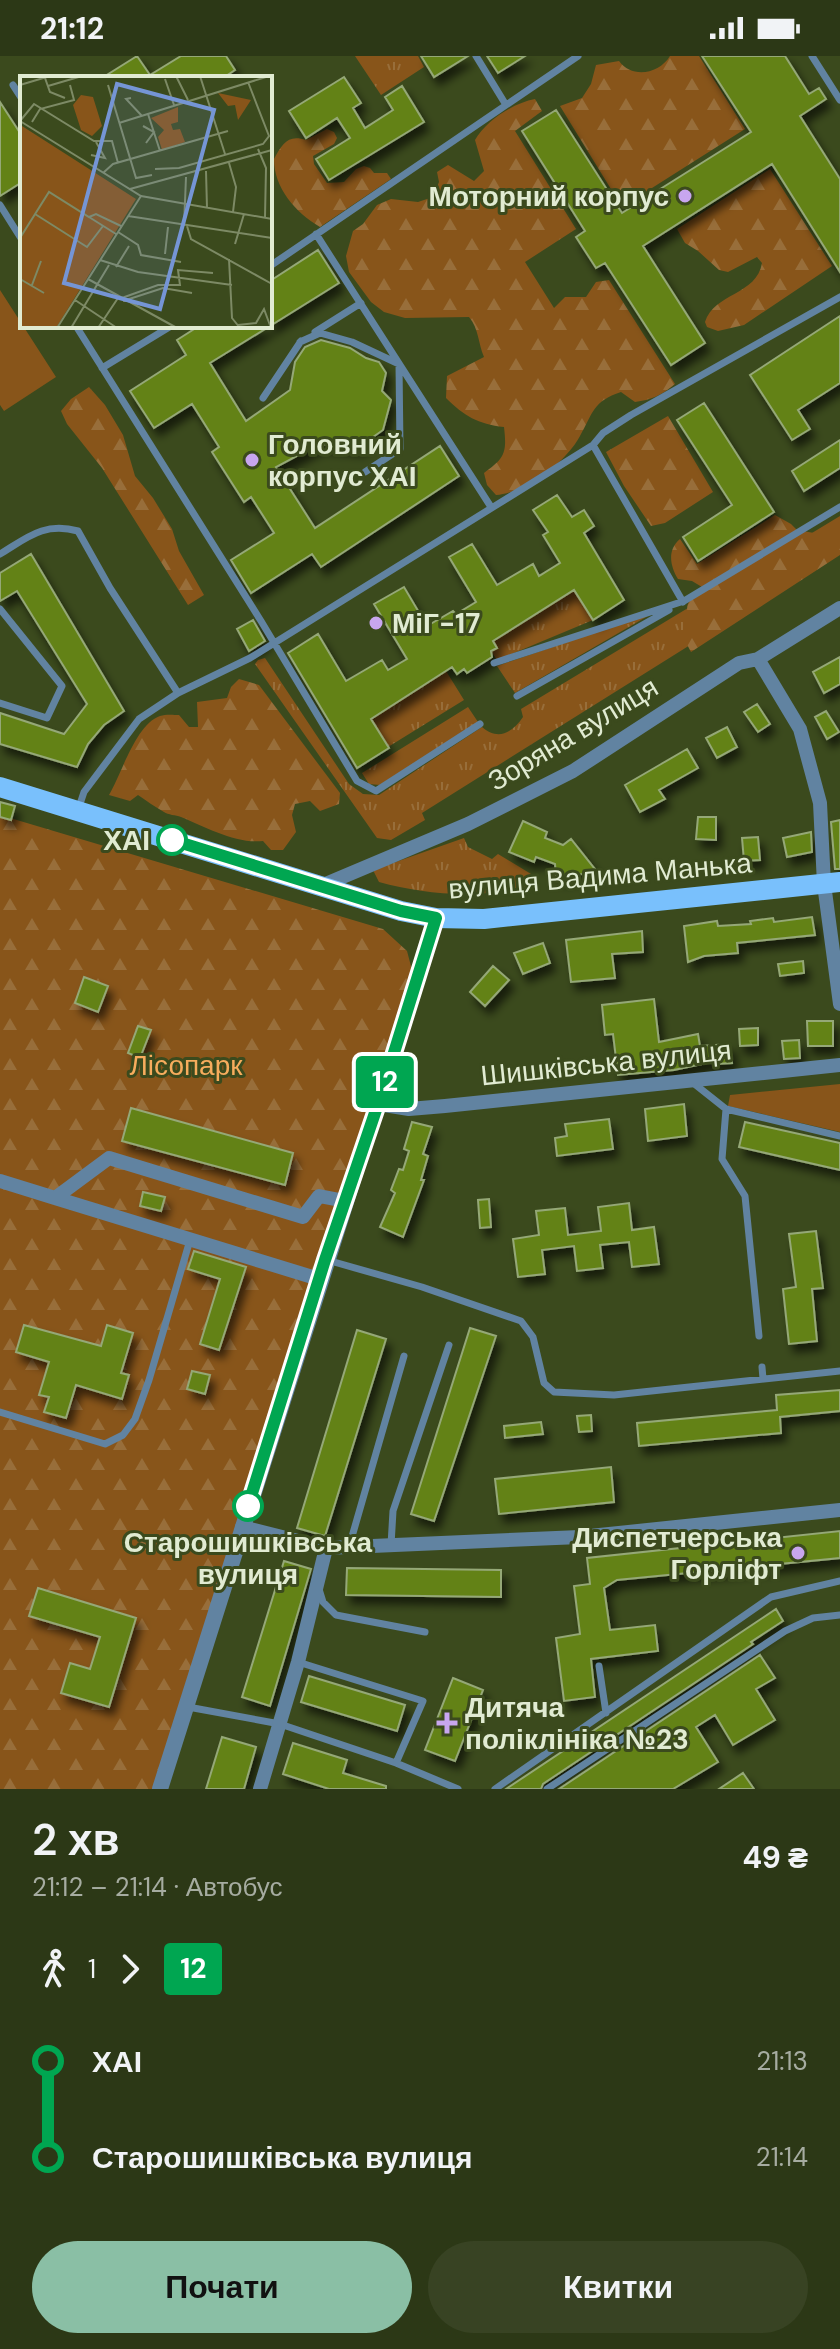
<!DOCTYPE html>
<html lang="uk">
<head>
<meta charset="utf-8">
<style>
	body { margin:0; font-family:"DM Sans",sans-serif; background:#384323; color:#f1f3f6; height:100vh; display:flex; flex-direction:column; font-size:30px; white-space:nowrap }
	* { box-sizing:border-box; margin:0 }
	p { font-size:26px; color:#a6aca1 }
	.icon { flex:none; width:44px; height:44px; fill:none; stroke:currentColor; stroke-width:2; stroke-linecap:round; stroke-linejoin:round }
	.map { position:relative; height:1733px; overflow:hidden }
	.drawer { display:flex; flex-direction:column; background:#2c3816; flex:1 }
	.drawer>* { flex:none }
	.badge { padding:0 16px; border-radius:6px; font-size:28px; line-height:52px }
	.map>.badge { position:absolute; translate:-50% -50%; box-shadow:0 0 0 4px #fff }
	.legs { display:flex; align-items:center; gap:12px; height:88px; padding:0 32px; font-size:26px }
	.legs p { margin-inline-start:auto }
	.overview { display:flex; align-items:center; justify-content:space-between; height:136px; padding:0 32px }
	h1 { font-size:44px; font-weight:600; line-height:60px }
	.primary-button { display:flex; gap:16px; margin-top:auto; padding:16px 32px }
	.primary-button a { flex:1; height:92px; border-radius:48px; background:#8abfa5; color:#111; font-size:32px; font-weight:600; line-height:92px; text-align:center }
	.primary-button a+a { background:#384323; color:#f1f3f6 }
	ul { padding:0 32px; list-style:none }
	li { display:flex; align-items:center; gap:28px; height:96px; font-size:30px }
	li i { display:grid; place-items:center; width:12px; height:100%; margin:0 10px; background:currentColor }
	li i::after { content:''; width:20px; height:20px; margin:-10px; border:6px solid; border-radius:50%; background:#2c3816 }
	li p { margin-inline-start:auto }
	li:first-child i { background:linear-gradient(#0000 50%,currentColor 0) }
	li:last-child i { background:linear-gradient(currentColor 50%,#0000 0) }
	.status { display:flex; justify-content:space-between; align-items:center; height:56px; padding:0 40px; background:#2c3816; direction:ltr }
	.status svg { height:22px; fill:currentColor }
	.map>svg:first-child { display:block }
</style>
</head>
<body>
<div class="status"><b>21:12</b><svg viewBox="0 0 49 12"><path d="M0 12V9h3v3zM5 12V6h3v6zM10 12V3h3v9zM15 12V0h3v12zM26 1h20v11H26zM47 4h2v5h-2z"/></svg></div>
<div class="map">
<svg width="840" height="1733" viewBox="0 0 840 1733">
	<defs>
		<pattern id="grass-tufts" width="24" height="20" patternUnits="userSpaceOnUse" patternTransform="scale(2)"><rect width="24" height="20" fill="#88551a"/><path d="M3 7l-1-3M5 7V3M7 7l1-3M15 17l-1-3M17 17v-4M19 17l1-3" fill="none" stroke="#986e3a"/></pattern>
		<pattern id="forest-firs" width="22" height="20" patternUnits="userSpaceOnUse" patternTransform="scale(2)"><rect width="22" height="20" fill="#88551a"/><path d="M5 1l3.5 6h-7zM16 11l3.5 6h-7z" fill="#986e3a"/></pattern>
		<filter id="shadow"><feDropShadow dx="5" dy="8" stdDeviation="4" flood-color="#0009"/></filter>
	</defs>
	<rect width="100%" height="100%" fill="#3b4a1d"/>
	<path fill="url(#grass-tufts)" d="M355,0H418L424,11L381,39Z
		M840,460V495L422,757L425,764L391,784L377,782L255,608L258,604L265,602L349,728L363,738L379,739L482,671C498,685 512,677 523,661L521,653Z
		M574,534L593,564L497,604L491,595L497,592L493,585Z
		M653,557L515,637L497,610Z
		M446,615L464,644L388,691L371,663Z
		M468,651L478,666L380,729L369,728L362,717Z
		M464,782L468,791L492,803L498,798L536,821L537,828C487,843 429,840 379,826L373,814Z"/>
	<path fill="url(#forest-firs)" d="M670,0H699L745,73L622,151L560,50L582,42L591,28L596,9L619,5C632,23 659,18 670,0Z
		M535,43L542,55L515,75L576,173L525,206L554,252L565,241H586L596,226L609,224L675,328C662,339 651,344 635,346L621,336C593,345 593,357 580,380C566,406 526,437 496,439L487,429L484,417C505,402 507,397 504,371C478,368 464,360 446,342L447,320L484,301C478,287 479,273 469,261L405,262L384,256L371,246L349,216L346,200L353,175L363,168L377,149L391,143L418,146L433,141L439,126L437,116L448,109L474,125L484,115L475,84C486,65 513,47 535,43Z
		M327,73L334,76L337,82L334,88L313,100L314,108L327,127L344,126L356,113L364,110L370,112L374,117H387L391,123L320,171C295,156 274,132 274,103C282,88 288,78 306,84Z
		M770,113L832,210L744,269L718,275L707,271L705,266C714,237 757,239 762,207L757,201L728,216L719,214L698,195L685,187L677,173Z
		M89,331L105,349L123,379L135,420L153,442L172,473L179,495L204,539L188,549L102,412L67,368L61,355L71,343Z
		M668,360L713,436L665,467L651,470L624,430L606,396Z
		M775,459L791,468L797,474L814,477L822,482L840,477V499L691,596L682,579L685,568L690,563C682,548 692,541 702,531L692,525L678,523C670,510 667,494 680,483L697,508Z
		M239,623L259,629L340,737L339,748L320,755L310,745L295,748L292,759L296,776L283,794H271L263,785C235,788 206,771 181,761C176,759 168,759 164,756C155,751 147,745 138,739L130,745L109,739C122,717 136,668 160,660C166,658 174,659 179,659L189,671H198L197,646L227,642L231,631Z
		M0,759L383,873L407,895L412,914L155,1733H0Z"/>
	<path fill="#88551a" d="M0,234L56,321L4,355L0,349Z
		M840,1028V1076L728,1050L730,1039Z"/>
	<path fill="#638218" stroke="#95a877" stroke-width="2" filter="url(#shadow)" d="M137,0L150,19L181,0H226L235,14L223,22H102Z
		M421,0H468L434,21Z
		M487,0H525L498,17Z
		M702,0H785L809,38L819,32L826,43L800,60L840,123V216L772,108L643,190L705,287L671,309L605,207L596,212L576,181L585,175L522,75L556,54L622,157L751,76Z
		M344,21L361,47L353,52L365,72L393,54L385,41L402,30L424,66L329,124L316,103L350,82L337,62L306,82L289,55Z
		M0,46L22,80V126L0,140Z
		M318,194L339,227L270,270V225Z
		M840,260V327L798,354L810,373L792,384L750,319Z
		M199,270H270L210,307L246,365L290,334L295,306L305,291L321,284L350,292L366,302L379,306L386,317L382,335L391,344L383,374L359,391L319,388L276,411L315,472L440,390L459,420L321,511L312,498L251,537L231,504L274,477L251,441L244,446L212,396L219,391L192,348L154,372L130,335L186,299L177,284Z
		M704,347L774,456L698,505L683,481L732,449L677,364Z
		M840,384V412L804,435L792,415Z
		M557,439L572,461L584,454L594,470L584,477L624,544L593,564L574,534L493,585L497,592L491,595L492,601L467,617L464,613L457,618L452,611L371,663L389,692L357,712L288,597L318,578L346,625L382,604L388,614L407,603L374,548L404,531L427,570L453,555L456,558L476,546L449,501L472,488L497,529L533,508L539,520L560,507L543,479L548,476L533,454Z
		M31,498L124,655L104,669L88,688L77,711L0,688V657L64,678L87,648L17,535L0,545V517Z
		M253,564L265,585L249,595L237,573Z
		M840,601V628L824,637L813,616Z
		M757,648L770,668L758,676L744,656Z
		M826,655L839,676L827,683L815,661Z
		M727,671L737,691L717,702L706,682Z
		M687,693L698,712L659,734L665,743L640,756L625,729Z
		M0,746L15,750L11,764L0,761Z
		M698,761H716V784L696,783Z
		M840,764V813H835L831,766Z
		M523,765L547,776L545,782L563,789L571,783L598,817L556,820L555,808L536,801L534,806L509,796Z
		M811,776L812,796L787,801L783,782Z
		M758,781L760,804L744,805L742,782Z
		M812,861L815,879L737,887L738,897L704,900L688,906L684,870L717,865L718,870L751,868L750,865L773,862L774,866Z
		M642,875L643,896L612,898L615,922L571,926L566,884Z
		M543,887L550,907L523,918L514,897Z
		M803,905L804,917L780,920L778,908Z
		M493,910L509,924L485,950L470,936Z
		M84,921L108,930L98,956L75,947Z
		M654,943L659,986L698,978L700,990L730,988L732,1007L716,1008V1005L674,1014L618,1019L613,978L605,979L602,949Z
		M807,965H833V990H808Z
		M138,970L151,974L140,1002L128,997Z
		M758,972V989L740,990L739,973Z
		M799,984L800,1002L784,1003L782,985Z
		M684,1048L687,1080L648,1085L645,1053Z
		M131,1052L293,1097L285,1129L122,1085Z
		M609,1063L613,1093L557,1100L555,1082L567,1080L565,1068Z
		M412,1066L432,1071L423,1098L428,1100L421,1124H424L403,1181L380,1171L395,1137L391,1134L399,1113L403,1114L409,1095L404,1093Z
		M745,1066L840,1087V1114L739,1091Z
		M143,1136L165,1141L161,1155L140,1150Z
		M489,1143L491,1171L480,1172L478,1144Z
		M629,1147L632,1174L654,1171L659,1208L632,1211L629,1186L600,1189L603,1212L577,1215L574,1190L542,1194L545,1218L518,1221L513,1183L539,1179L536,1155L565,1152L568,1179L601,1175L598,1151Z
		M816,1175L823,1232L812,1233L817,1285L789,1288L783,1233L796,1231L789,1178Z
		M194,1195L246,1211L219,1294L200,1288L220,1223L188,1213Z
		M24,1269L101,1290L107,1269L133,1277L121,1317L129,1319L122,1343L76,1329L66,1362L44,1356L49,1341L39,1339L49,1306L16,1296Z
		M470,1272L496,1280L434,1465L411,1458Z
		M357,1274L386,1283L325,1480L297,1472Z
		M192,1315L210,1319L205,1338L187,1333Z
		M840,1334V1355L780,1361L781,1377L639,1390L637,1367L777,1354L776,1339Z
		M591,1359L592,1375L579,1376L577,1360Z
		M541,1366L543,1378L505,1382L504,1370Z
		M611,1411L614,1446L499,1458L495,1423Z
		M840,1475V1502L617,1524L604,1532L610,1574L655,1569L658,1595L591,1603L595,1641L564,1645L556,1582L580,1578L574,1530L590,1528L587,1502Z
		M284,1505L311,1513L270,1650L242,1641Z
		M347,1512L501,1514V1541L346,1539Z
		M38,1532L136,1562L109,1651L61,1637L70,1607L90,1613L100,1581L29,1560Z
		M776,1553L783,1565L751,1586L753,1588L543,1728L541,1733H506Z
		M760,1599L775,1622L756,1633L775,1664L733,1689L715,1659L696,1671L718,1706L673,1733H559Z
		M309,1620L405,1649L397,1675L301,1646Z
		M453,1622L483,1634L455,1705L425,1694Z
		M222,1681L256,1691L244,1733H206Z
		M293,1687L347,1704L343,1717L386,1730V1733H329L283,1718Z
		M743,1717L754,1733H719Z"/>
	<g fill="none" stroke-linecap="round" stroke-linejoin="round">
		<path stroke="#6183a1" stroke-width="7" d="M476,0L506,49
			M812,0L840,44
			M13,29L22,43
			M0,149L22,184
			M316,178L491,451
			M270,210L578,0
			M76,270L261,565L357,725L376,735L480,668
			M315,276L361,247
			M300,286L320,277L352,286L399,308L400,393L365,416
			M102,312L171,270
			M263,342L301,285
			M593,389L683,546
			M0,498C28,481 44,466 78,475L110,532L178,637
			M0,553L62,630L47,662L0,647
			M494,607L684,545L840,451
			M517,640L669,554
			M78,754L84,736L139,663L178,637L250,602L593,389L603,377L631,359L840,241
			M692,1026L726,1053L840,1080
			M726,1053L722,1103L745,1140L759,1280
			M327,1204L422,1231L521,1265L533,1281L544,1327L554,1336L614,1339L840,1315
			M762,1311L763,1323
			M0,1356L105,1388L123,1379L135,1363L149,1324L190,1184
			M391,1489L393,1455L449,1289
			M349,1491L404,1300
			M319,1533L323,1546L336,1559L425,1576
			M298,1606L423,1645L396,1707
			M599,1610L606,1657
			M188,1651L280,1668L396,1707L458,1733
			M495,1733L771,1541L840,1525
			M547,1733L785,1575L813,1562L840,1559"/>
		<path stroke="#6183a1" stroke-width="14" d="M758,603L800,673L820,747L824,828L840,948
			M321,830L468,768L573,715L739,607L758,603L840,552
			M378,1048L409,1053L445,1050L840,1009
			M0,1125L55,1142L109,1102L303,1161L319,1140L345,1145
			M55,1142L319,1223
			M242,1471L326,1492L580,1481L840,1454
			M260,1733L298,1606L326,1492"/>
		<path stroke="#6183a1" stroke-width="16" d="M160,1733L436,862"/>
		<path stroke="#79c0fc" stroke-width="20" d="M0,731L401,855L436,862L484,863L840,826"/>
	</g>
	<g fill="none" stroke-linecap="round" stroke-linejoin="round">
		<defs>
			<path id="line-1" d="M172,784L401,855L436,862L378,1048L325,1204L248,1450"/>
		</defs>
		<use href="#line-1" stroke="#fff" stroke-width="18"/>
		<use href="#line-1" stroke="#00a651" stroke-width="12"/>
	</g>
	<g fill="#c8a6ef" stroke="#3b4a1d" stroke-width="3">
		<circle cx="685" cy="140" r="8"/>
		<circle cx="252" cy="404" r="8"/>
		<circle cx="376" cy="567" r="8"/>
		<circle cx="798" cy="1497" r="8"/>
		<path d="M443 1655h8v8h8v8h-8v8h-8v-8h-8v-8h8z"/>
	</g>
	<g fill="#fff" stroke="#00a651" stroke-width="4">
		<circle cx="172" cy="784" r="14"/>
		<circle cx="248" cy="1450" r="14"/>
	</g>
	<g text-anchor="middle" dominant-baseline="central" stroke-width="6" stroke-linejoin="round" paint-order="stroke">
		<g font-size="28" font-weight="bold" fill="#e1ebd2" stroke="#3b4a1d" text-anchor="start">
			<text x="669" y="140" text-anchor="end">Моторний корпус</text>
			<text x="268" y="388">Головний<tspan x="268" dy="32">корпус ХАІ</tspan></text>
			<text x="392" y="567">МіГ-17</text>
			<text x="782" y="1481" text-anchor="end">Диспетчерська<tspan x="782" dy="32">Горліфт</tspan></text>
			<text x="465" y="1651">Дитяча<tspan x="465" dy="32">поліклініка №23</tspan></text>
		</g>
		<g font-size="28" fill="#e1ebd2" stroke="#3b4a1d">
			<text transform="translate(573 678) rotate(-31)">Зоряна вулиця</text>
			<text transform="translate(600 820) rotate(-5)">вулиця Вадима Манька</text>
			<text transform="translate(606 1007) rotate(-6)">Шишківська вулиця</text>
		</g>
		<g font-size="28" font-weight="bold" fill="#e1ebd2" stroke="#3b4a1d" text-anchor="end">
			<text x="150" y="784">ХАІ</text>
			<text x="248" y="1486" text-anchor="middle">Старошишківська<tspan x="248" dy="32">вулиця</tspan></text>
		</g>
		<g font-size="28" fill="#f7ac5d" stroke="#3b4a1d">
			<text x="186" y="1009">Лісопарк</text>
		</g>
	</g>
	<g transform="translate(20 20)">
		<rect width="252" height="252" fill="#3b4a1d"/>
		<path d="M158,31V46L151,48L153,54L160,53L165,66L142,74L138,61L144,54L131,42ZM2,50L116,123L36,252H0Z" fill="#88551a"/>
		<path d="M198,17L231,24L218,44L215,29L208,30ZM61,19L73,21L82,50L72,60L61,54L53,29Z" fill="#88551a"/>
		<path fill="none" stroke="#7d8a65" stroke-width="2" d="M156,0L168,24M180,0L205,78M25,2L30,16L45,22M145,3L154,29M0,9L30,0M88,9L116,102L132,99M28,10L62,0M111,22L106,23L122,40M128,38L140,75M0,45L14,28L74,65H92L98,87M0,45L121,120L252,143M12,46L20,33L54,24L50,9M99,47L246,1M123,50L134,56L126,67M238,73L246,92L245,141M71,79L85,82L76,66M209,87L216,111L213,136M135,93L159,92L243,68L249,60L228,6M186,95L187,132M83,97L93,88L208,55M110,113L252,74M15,138L67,171L83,150M108,140L252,162M69,141L96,158M164,150L166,101M167,150L171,163L252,208M98,156L118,169L121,179L161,186M0,162L29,116L69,141L76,138L101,150M215,168L224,138M145,178L148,151M209,183L212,242L220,252M80,184L118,196L212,209M96,191L109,170M0,203L24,217M68,203L157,252M12,209L21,185M99,223L138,209H160L158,194L193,197M55,224L97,252M103,225L143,212L172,217M218,249L236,247L244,233L251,252M37,252L121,120M51,252L89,189M78,252L98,222"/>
		<path fill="#7595d5" fill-opacity="0.15" stroke="#7595d5" stroke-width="4" d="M97,8L194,34L140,233L44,207Z"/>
		<rect width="252" height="252" fill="none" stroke="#e1ebd2" stroke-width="4"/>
	</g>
</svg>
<b class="badge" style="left:385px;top:1026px;background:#00a651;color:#fff">12</b>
</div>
<section class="drawer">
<div class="overview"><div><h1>2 хв</h1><p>21:12 – 21:14 · Автобус</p></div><b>49 ₴</b></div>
<div class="legs"><svg class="icon" aria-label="walk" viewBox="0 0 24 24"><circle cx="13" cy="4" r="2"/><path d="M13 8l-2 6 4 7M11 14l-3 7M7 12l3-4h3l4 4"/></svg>1<svg class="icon" aria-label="forward" viewBox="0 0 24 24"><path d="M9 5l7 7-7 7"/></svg><b class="badge" style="background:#00a651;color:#fff">12</b></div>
<ul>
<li><i style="color:#00a651"></i><b>ХАІ</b><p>21:13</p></li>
<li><i style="color:#00a651"></i><b>Старошишківська вулиця</b><p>21:14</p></li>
</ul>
<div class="primary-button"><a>Почати</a><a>Квитки</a></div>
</section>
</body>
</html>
